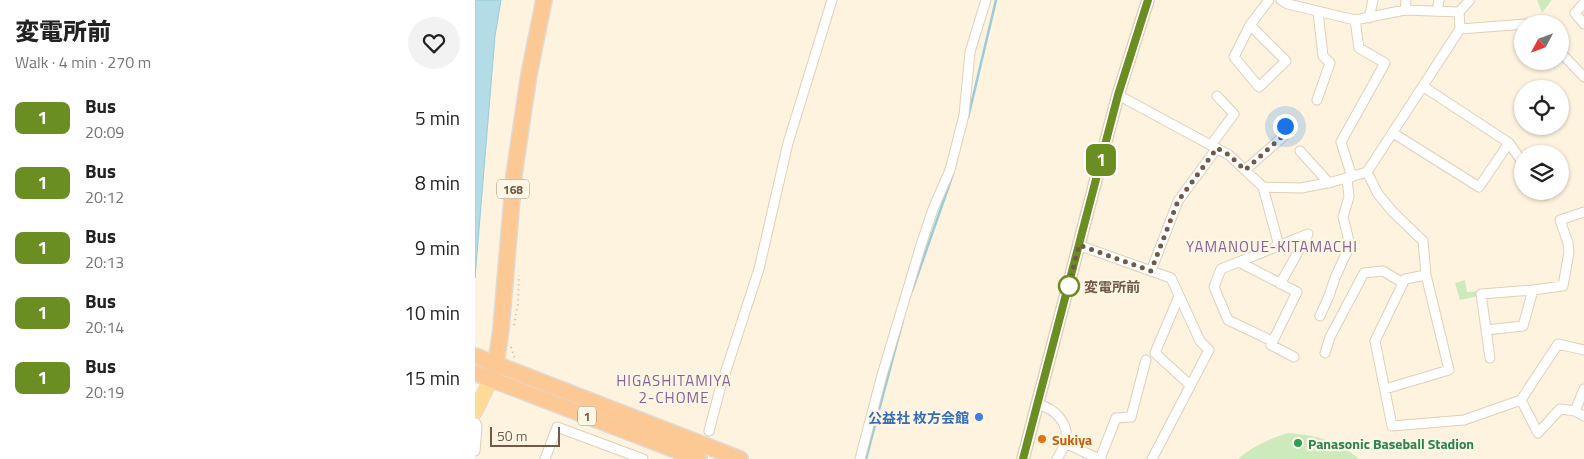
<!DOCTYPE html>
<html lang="en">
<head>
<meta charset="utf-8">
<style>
	body { margin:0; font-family:"Titillium Web","Noto Sans JP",sans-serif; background:#f2f2f2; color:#222; height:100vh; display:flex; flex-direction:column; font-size:19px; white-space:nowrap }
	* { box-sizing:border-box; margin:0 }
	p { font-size:16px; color:#767676 }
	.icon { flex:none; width:28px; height:28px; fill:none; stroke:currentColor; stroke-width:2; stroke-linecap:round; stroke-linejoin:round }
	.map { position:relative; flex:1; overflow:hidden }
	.panel { display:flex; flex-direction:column; background:#fff; width:475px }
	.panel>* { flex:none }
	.badge { padding:0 10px; border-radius:8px; font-size:18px; line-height:32px }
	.needle { width:32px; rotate:229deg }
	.buttons { position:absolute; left:1039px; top:15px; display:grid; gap:10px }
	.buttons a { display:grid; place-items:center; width:55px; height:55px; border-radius:50%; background:#fff; box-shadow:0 1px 4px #0004; font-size:25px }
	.scale { position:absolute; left:15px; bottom:12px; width:70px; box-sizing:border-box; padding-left:5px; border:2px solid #735946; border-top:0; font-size:14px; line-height:18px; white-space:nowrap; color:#735946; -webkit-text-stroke:4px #fff6e5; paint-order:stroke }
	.you { position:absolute; width:25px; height:25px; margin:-12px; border:4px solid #fff; border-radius:50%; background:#1a73e8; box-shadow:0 0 0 8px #1a73e833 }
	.map>.badge { position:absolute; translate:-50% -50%; box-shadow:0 0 0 2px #fff }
	.round { display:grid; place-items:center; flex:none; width:52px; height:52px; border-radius:26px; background:#f2f2f2 }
	.head { display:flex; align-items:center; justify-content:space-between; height:85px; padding:0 15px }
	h1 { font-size:24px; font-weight:800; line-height:38px }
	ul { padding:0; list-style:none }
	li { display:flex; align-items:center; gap:15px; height:65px; padding:0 15px }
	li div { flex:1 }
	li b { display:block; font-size:19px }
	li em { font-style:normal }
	li .badge { min-width:55px; font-weight:700; text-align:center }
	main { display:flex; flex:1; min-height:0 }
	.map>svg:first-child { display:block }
</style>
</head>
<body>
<main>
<section class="panel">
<div class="head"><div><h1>変電所前</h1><p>Walk · 4 min · 270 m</p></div><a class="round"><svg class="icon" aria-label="heart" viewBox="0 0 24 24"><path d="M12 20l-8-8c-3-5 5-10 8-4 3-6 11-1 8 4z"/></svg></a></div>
<ul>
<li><span class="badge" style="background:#6b8e23;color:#fff">1</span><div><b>Bus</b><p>20:09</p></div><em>5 min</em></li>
<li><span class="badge" style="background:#6b8e23;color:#fff">1</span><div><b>Bus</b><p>20:12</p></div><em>8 min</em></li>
<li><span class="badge" style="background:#6b8e23;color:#fff">1</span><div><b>Bus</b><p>20:13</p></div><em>9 min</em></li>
<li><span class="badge" style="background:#6b8e23;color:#fff">1</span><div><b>Bus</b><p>20:14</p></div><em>10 min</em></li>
<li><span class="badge" style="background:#6b8e23;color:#fff">1</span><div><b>Bus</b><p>20:19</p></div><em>15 min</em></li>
</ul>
</section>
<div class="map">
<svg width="1109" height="459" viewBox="0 0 1109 459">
	<rect width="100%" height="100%" fill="#fdf3df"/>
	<path fill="#cdeabd" d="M1062,0H1076V1L1067,13Z
		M990,280L992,292L1003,291V296L985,300L980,283Z
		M813,433C842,436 861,439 884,459H763C778,446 794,439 813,433Z"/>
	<path fill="#b3dce6" stroke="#99cbd8" d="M0,0H26L20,36L0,278Z"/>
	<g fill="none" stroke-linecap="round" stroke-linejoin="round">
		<path stroke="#99cbd8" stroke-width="2.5" d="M493,118L521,0
			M437,291L478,174
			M391,459L428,320"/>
		<defs>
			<path id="minor" d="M806,0L813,4L880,20L930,10L984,12
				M930,10L931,0
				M962,11L964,0
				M894,18L898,0
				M1109,24L1100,13L1109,3
				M775,25L811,61L784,87L759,57L775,25L794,0
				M985,29L1051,24
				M1085,52L1109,77
				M949,87L1034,143L1048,163
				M643,95L754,155L788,187L826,188L857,182L892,172L985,29L984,12L995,0
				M842,100L855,63L848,56L843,12
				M918,133L1004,187L1034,143
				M736,145L759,114L742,96
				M825,151L854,183
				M770,170L810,135V126
				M892,172L903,194L918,212L948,241L951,275L974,370L910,389
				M877,177L866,142L910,63L884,48L880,20
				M788,187L804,246
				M1067,191L1070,195
				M603,245L696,278L725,341L734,350L677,459
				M764,262L822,292L796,345L819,357
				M676,271L703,201L742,148
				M951,275L930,279L900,341L917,426L989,420L1046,400L1083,344L1109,350
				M1058,290L1088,286L1094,252L1093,243L1085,220L1109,212
				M704,296L680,353L715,385
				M845,316L854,296L860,278L875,245L868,217L874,197L872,178
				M1011,330L1048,326L1058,290L1006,294L1015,358
				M797,341L753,320L739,287L746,269L833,234L805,284
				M850,353L855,337L889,273L908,271L928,283
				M1046,400L1063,433L1085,409L1100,411L1109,416
				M563,405C581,408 596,426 590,444C588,449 585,454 582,459
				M1100,411L1109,389
				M0,422L2,426L0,451
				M234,431L245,389L284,269L313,143L357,0
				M590,443L624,459
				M70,459L82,427L168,459
				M385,459L407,375L446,245L458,209L475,170L489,115L495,52L511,0
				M625,459L641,418L656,417L671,360"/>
			<path id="tertiary" d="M548,459L643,95L673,0"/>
			<path id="primary" d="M0,412L16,379"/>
			<path id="trunk" d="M0,356L265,459
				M0,373L224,459
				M16,379L21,364L26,329L39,175L54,74L69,0"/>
		</defs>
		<use href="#minor" stroke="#e0cfbb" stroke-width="11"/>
		<use href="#tertiary" stroke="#e0cfbb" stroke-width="14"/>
		<use href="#primary" stroke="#e0dad6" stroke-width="16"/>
		<use href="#trunk" stroke="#e0dad6" stroke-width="18"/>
		<path stroke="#d7b599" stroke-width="2" stroke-dasharray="1 4" stroke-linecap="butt" d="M39,325L43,304L44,275
			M36,347L40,359"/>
		<use href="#minor" stroke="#fff" stroke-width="9"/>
		<use href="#tertiary" stroke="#fff" stroke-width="11"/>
		<use href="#primary" stroke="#fedc95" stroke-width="14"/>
		<use href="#trunk" stroke="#fcc894" stroke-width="15"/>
	</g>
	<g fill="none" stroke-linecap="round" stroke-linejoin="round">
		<defs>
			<path id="line" d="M548,459L643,95L673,0"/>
		</defs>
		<use href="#line" stroke="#fff" stroke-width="11"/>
		<use href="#line" stroke="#6b8e23" stroke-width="8"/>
		<path stroke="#735946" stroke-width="5" stroke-dasharray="0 9" d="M594,286L592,294L604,245L676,271L703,201L742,148L754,155L770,170L810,134V126"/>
	</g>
	<circle fill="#fff" stroke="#6b8e23" stroke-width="2.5" cx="594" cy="286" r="10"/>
	<circle fill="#3f7fe0" stroke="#fff6e5" stroke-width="2" cx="504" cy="417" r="5"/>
	<circle fill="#e8710a" stroke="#fff6e5" stroke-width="2" cx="567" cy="439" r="5"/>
	<circle fill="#2e9e5b" stroke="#fff6e5" stroke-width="2" cx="823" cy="443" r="5"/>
	<g text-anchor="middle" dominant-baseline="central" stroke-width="4.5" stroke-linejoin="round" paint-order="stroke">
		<g fill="#fff6e5" stroke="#9d8876" stroke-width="1">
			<rect x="22" y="179.5" width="32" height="19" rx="4"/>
			<rect x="103" y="406.5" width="18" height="19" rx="4"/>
		</g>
		<g font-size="12" font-weight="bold" fill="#735946">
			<text x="38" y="189">168</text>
			<text x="112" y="416">1</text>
		</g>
		<g font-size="14" font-weight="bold" fill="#735946" stroke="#fff6e5" text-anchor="start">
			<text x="609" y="286">変電所前</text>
		</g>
		<g font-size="14" font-weight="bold" fill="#366cbe" stroke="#fff6e5" text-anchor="end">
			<text x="494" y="417">公益社 枚方会館</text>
		</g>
		<g font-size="14" font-weight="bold" fill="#c56008" stroke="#fff6e5" text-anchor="start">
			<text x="577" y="439">Sukiya</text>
		</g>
		<g font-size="14" font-weight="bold" fill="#27864d" stroke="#fff6e5" text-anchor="start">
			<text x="833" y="443">Panasonic Baseball Stadion</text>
		</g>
		<g font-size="15" letter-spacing="1" fill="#886197" stroke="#fff6e5">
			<text x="797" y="246">YAMANOUE-KITAMACHI</text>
			<text x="199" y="380">HIGASHITAMIYA<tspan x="199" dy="17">2-CHOME</tspan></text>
		</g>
	</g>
</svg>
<div class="buttons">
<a><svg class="needle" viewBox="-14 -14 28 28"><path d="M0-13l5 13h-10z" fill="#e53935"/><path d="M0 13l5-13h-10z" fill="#767676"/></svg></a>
<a><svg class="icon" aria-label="locate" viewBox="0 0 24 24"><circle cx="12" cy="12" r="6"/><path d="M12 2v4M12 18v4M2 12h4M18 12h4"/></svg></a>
<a><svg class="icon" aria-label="layers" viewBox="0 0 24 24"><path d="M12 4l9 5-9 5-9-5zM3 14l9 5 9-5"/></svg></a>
</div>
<div class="scale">50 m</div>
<div class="you" style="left:810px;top:126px"></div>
<b class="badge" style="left:626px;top:160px;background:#6b8e23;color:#fff">1</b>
</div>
</main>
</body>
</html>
